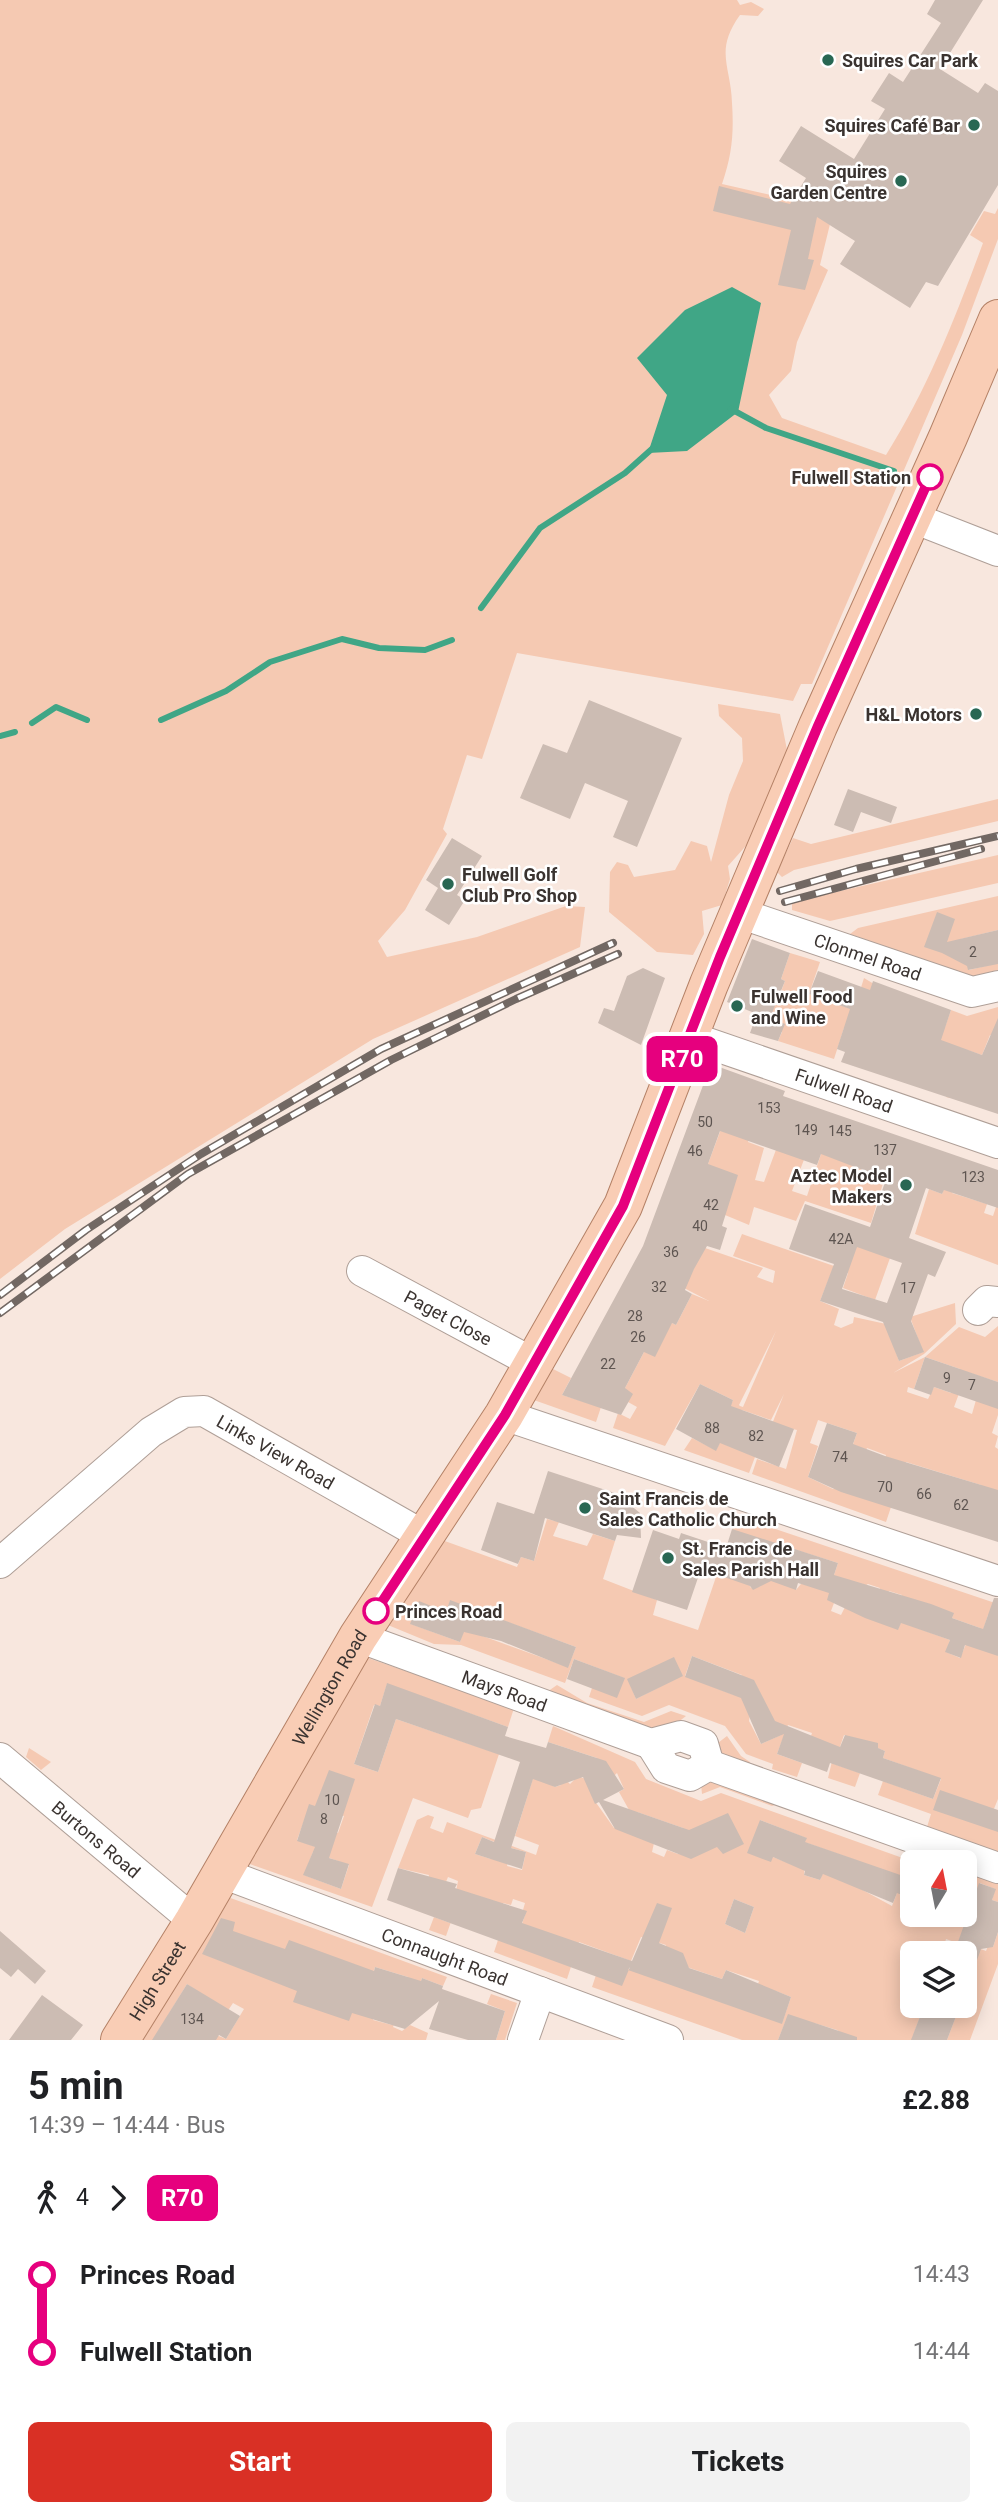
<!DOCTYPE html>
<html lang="en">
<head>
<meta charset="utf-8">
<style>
	body { margin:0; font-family:Roboto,sans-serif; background:#f2f2f2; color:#202124; height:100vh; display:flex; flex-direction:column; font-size:26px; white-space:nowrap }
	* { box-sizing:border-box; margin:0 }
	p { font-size:23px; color:#757577 }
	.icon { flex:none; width:38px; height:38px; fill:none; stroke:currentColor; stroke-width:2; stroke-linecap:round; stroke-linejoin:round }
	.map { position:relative; height:2040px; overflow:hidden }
	.drawer { display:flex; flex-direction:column; background:#fff; flex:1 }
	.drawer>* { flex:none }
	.badge { padding:0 14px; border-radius:10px; font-size:24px; line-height:46px }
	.needle { width:46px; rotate:10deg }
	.buttons { position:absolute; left:900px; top:1850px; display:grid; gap:14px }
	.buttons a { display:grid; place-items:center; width:77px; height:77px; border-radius:10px; background:#fff; box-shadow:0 4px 18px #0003; font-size:35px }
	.map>.badge { position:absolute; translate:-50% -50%; box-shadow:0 0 0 4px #fff }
	.legs { display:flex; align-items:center; gap:10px; height:77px; padding:0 28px; font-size:23px }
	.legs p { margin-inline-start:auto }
	.headline { display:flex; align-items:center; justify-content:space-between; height:119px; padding:0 28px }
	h1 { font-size:38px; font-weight:700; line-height:52px }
	.cta { display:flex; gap:14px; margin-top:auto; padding:14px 28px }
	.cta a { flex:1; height:80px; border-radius:10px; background:#d93025; color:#fff; font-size:28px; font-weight:700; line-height:80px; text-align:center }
	.cta a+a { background:#f2f2f2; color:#202124 }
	ul { padding:0 28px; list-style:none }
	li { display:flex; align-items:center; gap:24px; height:77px; font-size:26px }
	li i { display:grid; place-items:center; width:10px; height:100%; margin:0 9px; background:currentColor }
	li i::after { content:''; width:18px; height:18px; margin:-9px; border:5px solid; border-radius:50%; background:#fff }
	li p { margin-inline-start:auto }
	li:first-child i { background:linear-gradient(#0000 50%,currentColor 0) }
	li:last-child i { background:linear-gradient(currentColor 50%,#0000 0) }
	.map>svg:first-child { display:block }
</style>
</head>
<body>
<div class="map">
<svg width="998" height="2040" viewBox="0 0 998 2040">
	<rect width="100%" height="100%" fill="#f8e7de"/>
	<path fill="#f5c9b2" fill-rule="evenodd" d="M0,0H737L740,5L751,2L764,9L758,16L740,15C714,51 731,66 732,103C734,134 732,155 722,184L819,206L830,224L820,265L828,270L797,342L791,371L769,395L782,418L886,455C928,388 956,316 983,243L970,235L984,211L995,214L998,208V239L962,335L812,684H801L793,701L517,653L482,759L467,755L443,829L447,834L405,910L378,941L387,957L477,937L566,906L585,907L580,947L373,1039L65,1229L0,1279Z
		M718,704L780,714L787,750L752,839L728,866L730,879L722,905L702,911L704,934L693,955L657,952L609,912L610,872L617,862L628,865L634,877L675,870L691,841L707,846L711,862L729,795L743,761L742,738L719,716Z
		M998,799V821L794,870L782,877L777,872L793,838L811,844Z
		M998,855V883L830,921L792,910V902Z
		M998,896V930L961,939L969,970L998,963V970L970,977L850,934L858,928Z
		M790,953L820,962L809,994L854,1010L864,978L945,1027L951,1010L967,1016L998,1007V1037L990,1035L982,1055L967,1050L950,1098L946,1097L955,1072L844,1028L834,1059L778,1041L782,1032L767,1028L774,1007L761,993L734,983L779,997L785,981L781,979Z
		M758,1115L748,1142L764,1148L755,1180L764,1182L777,1147L805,1157L792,1191L807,1196L822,1151L866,1171L887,1170L871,1223L805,1201L796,1221L754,1207L749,1225L725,1215L708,1164L724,1121Z
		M947,1181L954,1184L952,1193L987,1204L984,1213L993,1216L998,1201V1265L915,1234L929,1189L942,1194Z
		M742,1234L834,1266L820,1301L839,1309L834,1325L841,1328L853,1323L854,1317L886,1324L899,1361L923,1352L910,1317L955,1303L956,1324L924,1354L893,1373L925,1357L959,1327L985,1337L998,1326V1382L967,1372L954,1407L972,1414L976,1400L998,1393V1415L992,1433L998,1436L995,1447L998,1449V1498L981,1485L906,1462L886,1522L752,1474L757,1459L786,1469L797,1430L772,1424L784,1394L771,1420L742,1410L755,1457L749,1473L684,1450L692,1438L716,1450L732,1418L726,1415L733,1400L700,1384L665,1446L613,1428L618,1413L630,1419L637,1407L628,1402L625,1388L662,1318L676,1325L692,1294L709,1301L684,1288L699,1258L676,1238L763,1268L757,1277L773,1283L775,1271L733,1256ZM776,1331L743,1407L740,1406L739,1405ZM925,1357L960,1369L951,1393L934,1387L928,1399L907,1392L908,1387L914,1389ZM818,1420L857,1433L838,1487L833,1489L808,1477L818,1446L810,1443ZM867,1448L886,1455L881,1471L862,1460Z
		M847,1242L890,1258L875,1300L843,1288L848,1273L838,1266Z
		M549,1367L571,1378L562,1395L601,1407L596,1422L531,1399Z
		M737,1516L998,1604V1618L988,1615L980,1639L998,1656V1799L991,1816L998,1819V1852L927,1827L931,1814L878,1795L883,1781L933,1799L941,1779L883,1758L885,1751L844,1735L834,1764L860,1773L855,1787L828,1778L834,1753L811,1736L812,1733L788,1725L777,1754L802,1763L797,1777L772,1769L773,1764L746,1754L725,1726L669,1705L642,1716L589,1697L592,1688L624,1678L574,1659L565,1683L461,1645L434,1644L383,1623L442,1540L517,1567L521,1557L534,1561L547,1519L559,1522L553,1536L587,1546L593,1534L615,1541L603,1579L657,1600L653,1615L698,1630L717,1574L739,1568L751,1588L761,1586L766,1572L732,1529ZM790,1548L838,1563L830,1587L805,1579L796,1590ZM868,1584L880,1588L878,1594L887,1597L889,1591L902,1595L899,1603L953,1613L952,1618L980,1628L966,1644L960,1658L946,1652L950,1640L901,1622L898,1629L845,1607L841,1615L831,1611L834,1603ZM450,1601L467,1620L460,1642L411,1624L419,1602L446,1612ZM490,1605L502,1610L499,1619L576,1647L568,1667L469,1631L476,1609L487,1613ZM692,1656L742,1675L734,1695L685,1676ZM683,1675L636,1699L628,1679ZM755,1683L781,1735L761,1744L749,1721Z
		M362,1656L514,1708L508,1727L387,1684L380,1706L374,1705L354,1764L378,1772L396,1719L499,1754L481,1808L471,1810L468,1818L413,1798L372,1907L244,1862ZM310,1805L344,1816L338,1833L330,1831L324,1850L297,1840ZM313,1852L349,1865L341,1889L304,1875Z
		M557,1685L587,1703L644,1722L671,1711L686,1716L663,1734L544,1694Z
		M553,1726L635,1762L646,1779L701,1801L721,1793L911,1861L899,1894L912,1900V1914H964V1871L998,1884V1902L992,1900L995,1889L980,1883L959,1941L986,1951L988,1946L993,1947L998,1932V1964L970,2040H947L959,2008L954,2006H964V1992L977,1961L971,1958L974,1949L946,1939L942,1953H912V2006H924L913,2036L924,2040H851L837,2030L814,2023L811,2030L786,2020L778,2040H742L592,1987L596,1975L629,1969L782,2023L791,1997L776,1991L755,1993L759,1981L726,1970L722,1979L681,1965L664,1951L666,1945L641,1937L631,1961L579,1942L567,1979L494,1952L498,1940L515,1945L526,1912L523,1910L525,1903L513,1899L511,1905L503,1903L501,1911L460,1896L446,1936L429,1930L434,1917L450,1923L458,1881L448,1877L443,1889L427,1884L429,1875L398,1868L417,1820L428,1815L434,1817L430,1828L443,1833L447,1822L536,1855L539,1845L515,1836L534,1775L555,1787L561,1785L563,1777L570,1784L578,1776L588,1780L597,1758L548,1742ZM617,1773L624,1789L619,1792L633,1817L614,1828L592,1797ZM637,1812L683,1828L678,1854L667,1850L664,1857L652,1852L654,1843ZM760,1820L806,1838L796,1866L773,1857ZM482,1837L497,1843L491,1859L475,1854ZM807,1843L903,1877L892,1906L848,1882L823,1873L820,1880L804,1875ZM511,1848L526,1852L522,1870L507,1866ZM734,1899L754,1907L745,1933L725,1924Z
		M727,1736L741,1756L750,1762L749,1772L718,1761L714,1746Z
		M29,1748L51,1762L41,1770L26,1757Z
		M717,1779L780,1803L772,1806L720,1787L702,1794L701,1784Z
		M225,1896L447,1977L443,1986L422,1978L415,1997L405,1995L393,2027L402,2031L410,2025L428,2033L426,2040H143ZM375,1967L408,1977L392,2025L373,2020L374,2013L361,2007ZM187,1984L227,2012L233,2003L244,2009L226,2039L168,2015Z
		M491,1994L517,2003L505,2040H496L505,2011L487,2004Z"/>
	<path fill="#40a686" d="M732,287L761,303L738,412L687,451L648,453L667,395L637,358L685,310Z"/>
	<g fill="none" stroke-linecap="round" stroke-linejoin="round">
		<path stroke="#40a686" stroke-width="6" d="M731,409L766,428L894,471
			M481,608L540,528L625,473L654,447
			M161,720L226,691L270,662L342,639L379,648L425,650L452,640
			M32,723L56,707L87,720
			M0,736L15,732"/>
	</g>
	<path fill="#ccbcb3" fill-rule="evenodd" d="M935,0H983L940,69L978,93L985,83L998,91V185L938,286L926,282L910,308L840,264L855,241L817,217L808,259L814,260L805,290L778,285L791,230L713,211L719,186L790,204L806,178L779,161L801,126L854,159L885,109L871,101L889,73L903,82L941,23L927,14Z
		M589,700L682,738L637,847L613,837L628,801L585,783L570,819L520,798L543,744L567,753Z
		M848,789L897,807L891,823L861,812L853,832L834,825Z
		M452,838L482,856L457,895L465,900L449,925L425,910L438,888L426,880Z
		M937,912L955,919L947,942L998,930V964L968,970L967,966L942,953L924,947Z
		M752,939L790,953L781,979L785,981L770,1018L785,1024L778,1041L750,1033L757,1014L727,1002Z
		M643,968L665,978L641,1045L598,1023L604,1008L614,1011L627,976Z
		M818,971L870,990L873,981L951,1010L941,1040L982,1055L998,1018V1114L841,1062L845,1052L837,1049L850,1009L809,994Z
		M711,1064L785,1091L783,1096L998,1170V1208L944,1190L942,1194L926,1188L909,1238L946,1252L935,1277L928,1274L911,1321L924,1352L899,1361L883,1322L820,1301L834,1264L789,1249L805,1204L870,1227L886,1179L821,1154L817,1165L720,1131L708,1164L738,1175L722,1226L727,1228L720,1250L707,1246L694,1269L685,1290L692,1294L676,1325L672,1323L655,1357L644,1352L625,1388L633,1394L621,1415L562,1395L643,1246ZM857,1247L902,1263L887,1303L842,1289Z
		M925,1357L998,1382V1409L934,1387L931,1395L914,1389Z
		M700,1384L733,1400L731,1406L794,1429L779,1467L720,1443L716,1451L676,1429Z
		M827,1423L857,1433L853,1444L885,1456L998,1490V1542L841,1492L808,1477Z
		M548,1471L630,1498L629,1504L640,1513L641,1538L617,1535L615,1541L545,1518L534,1561L521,1557L518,1564L481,1550L497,1502L534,1514Z
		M732,1529L838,1563L834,1575L931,1604L954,1613L952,1618L983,1629L994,1598H998V1656L965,1645L961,1658L945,1652L950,1640L901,1623L898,1630L865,1618L827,1600L829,1593L798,1583L796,1590L771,1581L753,1590L750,1586L701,1569L687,1610L632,1592L653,1530L679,1539L681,1533L726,1548Z
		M450,1600L576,1647L568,1668L501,1641L464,1632L460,1642L410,1624L419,1601L446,1612Z
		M692,1656L754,1680L775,1721L840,1747L845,1735L878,1743V1748L885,1751L883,1758L941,1778L933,1799L830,1763L827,1772L777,1754L784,1734L761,1744L741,1698L685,1677Z
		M674,1657L683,1676L636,1699L627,1679Z
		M574,1659L625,1678L617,1698L567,1679Z
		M387,1683L508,1727L505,1736L546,1748L548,1742L606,1761L624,1789L603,1800L689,1830L728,1813L744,1844L723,1854L717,1847L691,1859L615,1829L599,1802L595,1804L583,1777L555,1787L533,1779L511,1848L526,1852L522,1869L475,1854L482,1837L494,1842L520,1762L396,1719L378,1772L354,1764L375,1704L380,1706Z
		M329,1770L355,1779L329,1858L349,1864L341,1889L303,1875L315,1847L297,1841L309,1804L315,1806Z
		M940,1790L998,1810V1832L933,1810Z
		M760,1820L807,1838L805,1842L912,1879V1900L897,1893L893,1903L823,1874L820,1880L804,1875L805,1871L773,1857L771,1862L747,1853Z
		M398,1868L457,1884L455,1888L527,1911L522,1923L632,1961L657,1903L672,1908L659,1943L683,1953L689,1968L722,1979L726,1970L791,1997L782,2024L628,1970L630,1967L622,1986L387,1900Z
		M979,1883L996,1889L992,1900L998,1902V1932L993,1947L981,1949L966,1991L964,1953H954Z
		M734,1899L754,1907L745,1933L725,1924Z
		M221,1918L235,1922L233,1931L256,1939L285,1949L289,1940L374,1971L375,1967L421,1981L422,1978L443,1986L442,1989L505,2011L496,2040H468L429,2029L439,2001L405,2029L352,2013L349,2021L293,2002L297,1991L202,1954Z
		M0,1931L46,1971L35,1984L18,1969L11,1977L0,1968Z
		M187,1984L240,2016L226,2039L219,2035L216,2040H152Z
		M42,1995L83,2025L71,2040H9Z
		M924,2006H960L947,2040H911Z
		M788,2014L857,2037V2040H778Z"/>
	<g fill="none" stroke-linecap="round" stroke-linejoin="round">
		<defs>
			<g id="minor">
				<path d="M911,517L998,551"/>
				<path id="s1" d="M739,913L972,992L998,986"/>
				<path id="s2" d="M690,1037L998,1143"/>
				<path id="s3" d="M362,1271L535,1364"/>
				<path d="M978,1310L987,1301L998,1302"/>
				<path d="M504,1415L998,1581"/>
				<path id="s4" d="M0,1563L151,1432L184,1412L204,1411L426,1537"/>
				<path id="s5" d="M358,1637L651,1744L681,1736L703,1744L709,1765"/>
				<path d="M651,1744L666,1768L690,1776L709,1765L998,1868"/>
				<path id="s6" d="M0,1758L194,1921"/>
				<path id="s7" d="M222,1873L668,2040"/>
				<path d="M523,2040L540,1992"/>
			</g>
			<g id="major">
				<path id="s8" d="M120,2040L194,1921L358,1637L504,1415L623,1206L709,984L818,726L948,437L998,319"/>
			</g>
		</defs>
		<use href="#minor" stroke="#af9f97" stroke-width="32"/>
		<use href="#major" stroke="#b48166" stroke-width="40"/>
		<use href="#minor" stroke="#fff" stroke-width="30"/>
		<use href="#major" stroke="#f9cdb5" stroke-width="38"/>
		<defs>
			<path id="rail" d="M780,891L856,869L998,836
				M785,902L981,849
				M0,1295L86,1230L201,1154L381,1049L613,943
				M0,1313L188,1174L391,1060L516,999L618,954"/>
		</defs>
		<use href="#rail" stroke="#726863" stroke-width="8"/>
		<use href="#rail" stroke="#fff" stroke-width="5" stroke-dasharray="16" stroke-linecap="butt"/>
	</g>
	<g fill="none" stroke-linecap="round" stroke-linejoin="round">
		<defs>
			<path id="line-1" d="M376,1611L505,1415L623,1206L720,957L818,726L930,477"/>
		</defs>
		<use href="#line-1" stroke="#fff" stroke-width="16"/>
		<use href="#line-1" stroke="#e6007e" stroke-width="10"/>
	</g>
	<g fill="#286753" stroke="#fff" stroke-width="2.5">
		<circle cx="828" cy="60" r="7"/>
		<circle cx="974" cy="125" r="7"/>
		<circle cx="901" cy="181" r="7"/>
		<circle cx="976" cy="714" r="7"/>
		<circle cx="448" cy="884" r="7"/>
		<circle cx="737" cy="1006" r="7"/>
		<circle cx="906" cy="1185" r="7"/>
		<circle cx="585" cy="1508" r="7"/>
		<circle cx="668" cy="1558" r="7"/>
	</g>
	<g fill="#fff" stroke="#e6007e" stroke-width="3.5">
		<circle cx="930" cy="477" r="12"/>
		<circle cx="376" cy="1611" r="12"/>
	</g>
	<g text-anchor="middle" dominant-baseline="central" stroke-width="5" stroke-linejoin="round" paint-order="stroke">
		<g font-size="14" fill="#5e5551">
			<text x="973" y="952">2</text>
			<text x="769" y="1108">153</text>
			<text x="705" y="1122">50</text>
			<text x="806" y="1130">149</text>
			<text x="840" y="1131">145</text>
			<text x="885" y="1150">137</text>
			<text x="695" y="1151">46</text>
			<text x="973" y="1177">123</text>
			<text x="711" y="1205">42</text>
			<text x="700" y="1226">40</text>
			<text x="841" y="1239">42A</text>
			<text x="671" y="1252">36</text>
			<text x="659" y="1287">32</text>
			<text x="908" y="1288">17</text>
			<text x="635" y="1316">28</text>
			<text x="638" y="1337">26</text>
			<text x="608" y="1364">22</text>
			<text x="947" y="1378">9</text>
			<text x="972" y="1385">7</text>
			<text x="712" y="1428">88</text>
			<text x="756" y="1436">82</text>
			<text x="840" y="1457">74</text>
			<text x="885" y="1487">70</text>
			<text x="924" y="1494">66</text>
			<text x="961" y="1505">62</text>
			<text x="332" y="1800">10</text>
			<text x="324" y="1819">8</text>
			<text x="192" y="2019">134</text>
		</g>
		<g font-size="18" font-weight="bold" fill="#3a3330" stroke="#fff" text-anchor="start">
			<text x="842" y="60">Squires Car Park</text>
			<text x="960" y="125" text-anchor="end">Squires Café Bar</text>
			<text x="887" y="171" text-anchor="end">Squires<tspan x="887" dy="21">Garden Centre</tspan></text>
			<text x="962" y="714" text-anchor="end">H&amp;L Motors</text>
			<text x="462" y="874">Fulwell Golf<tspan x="462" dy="21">Club Pro Shop</tspan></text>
			<text x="751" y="996">Fulwell Food<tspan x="751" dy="21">and Wine</tspan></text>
			<text x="892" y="1175" text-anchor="end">Aztec Model<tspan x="892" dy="21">Makers</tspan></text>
			<text x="599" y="1498">Saint Francis de<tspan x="599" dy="21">Sales Catholic Church</tspan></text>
			<text x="682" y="1548">St. Francis de<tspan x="682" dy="21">Sales Parish Hall</tspan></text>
		</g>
		<g font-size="18" font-weight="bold" fill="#3a3330" stroke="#fff" text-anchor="end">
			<text x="911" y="477">Fulwell Station</text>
			<text x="395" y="1611" text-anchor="start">Princes Road</text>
		</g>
		<g font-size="18" fill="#3a3330" stroke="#fff">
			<text stroke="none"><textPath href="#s1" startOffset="136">Clonmel Road</textPath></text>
			<text stroke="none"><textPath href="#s2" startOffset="163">Fulwell Road</textPath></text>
			<text stroke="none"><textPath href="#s3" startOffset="98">Paget Close</textPath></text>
			<text stroke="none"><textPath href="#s4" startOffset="341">Links View Road</textPath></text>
			<text stroke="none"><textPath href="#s8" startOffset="410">Wellington Road</textPath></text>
			<text stroke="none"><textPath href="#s5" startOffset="156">Mays Road</textPath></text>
			<text stroke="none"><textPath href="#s6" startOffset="126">Burtons Road</textPath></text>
			<text stroke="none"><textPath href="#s7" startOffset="238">Connaught Road</textPath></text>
			<text stroke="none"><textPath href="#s8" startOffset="70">High Street</textPath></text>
		</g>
	</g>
</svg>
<div class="buttons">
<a><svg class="needle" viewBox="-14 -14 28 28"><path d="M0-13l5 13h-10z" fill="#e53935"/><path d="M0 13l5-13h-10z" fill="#757577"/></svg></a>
<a><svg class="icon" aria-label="layers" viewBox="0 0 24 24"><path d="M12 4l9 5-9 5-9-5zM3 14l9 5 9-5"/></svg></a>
</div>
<b class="badge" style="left:682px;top:1059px;background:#e6007e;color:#fff">R70</b>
</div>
<section class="drawer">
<div class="headline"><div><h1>5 min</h1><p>14:39 – 14:44 · Bus</p></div><b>£2.88</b></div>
<div class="legs"><svg class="icon" aria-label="walk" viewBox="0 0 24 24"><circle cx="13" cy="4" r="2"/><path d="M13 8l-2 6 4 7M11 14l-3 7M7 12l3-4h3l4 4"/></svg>4<svg class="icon" aria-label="forward" viewBox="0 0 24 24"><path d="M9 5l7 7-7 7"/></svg><b class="badge" style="background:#e6007e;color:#fff">R70</b></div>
<ul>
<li><i style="color:#e6007e"></i><b>Princes Road</b><p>14:43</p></li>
<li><i style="color:#e6007e"></i><b>Fulwell Station</b><p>14:44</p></li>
</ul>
<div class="cta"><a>Start</a><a>Tickets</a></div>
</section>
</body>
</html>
